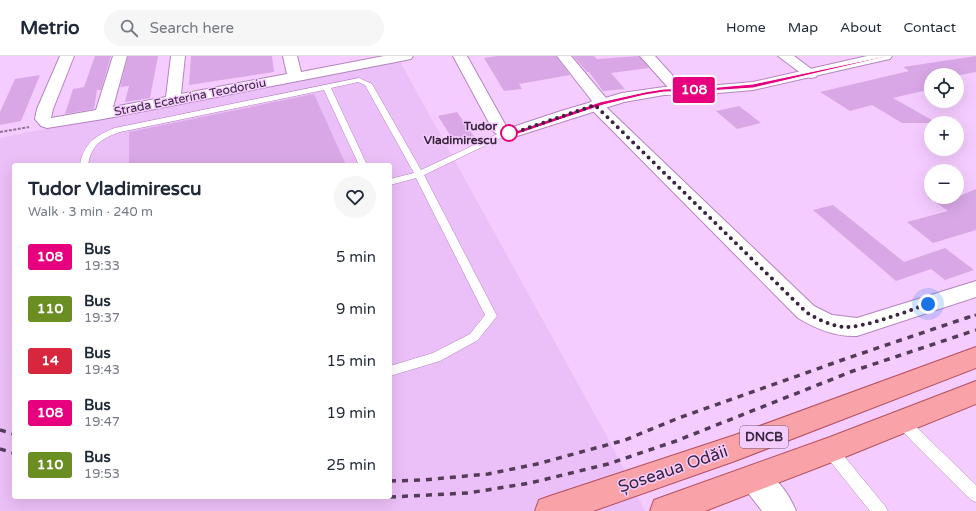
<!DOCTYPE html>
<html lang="en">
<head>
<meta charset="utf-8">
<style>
	body { margin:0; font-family:"Varela Round",sans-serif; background:#f6f6f7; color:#1f2937; height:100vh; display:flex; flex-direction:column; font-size:15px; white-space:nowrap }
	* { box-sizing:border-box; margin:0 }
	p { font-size:13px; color:#747a83 }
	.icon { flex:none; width:22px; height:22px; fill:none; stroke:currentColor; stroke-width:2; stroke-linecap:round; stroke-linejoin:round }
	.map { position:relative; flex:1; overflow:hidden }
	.panel { position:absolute; left:12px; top:107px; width:380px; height:336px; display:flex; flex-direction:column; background:#fff; border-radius:4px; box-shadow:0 4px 16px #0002 }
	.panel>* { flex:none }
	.badge { padding:0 8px; border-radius:3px; font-size:14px; line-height:26px }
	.controls { position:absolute; left:924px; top:12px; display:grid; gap:8px }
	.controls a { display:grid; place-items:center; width:40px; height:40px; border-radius:50%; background:#fff; box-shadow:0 4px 16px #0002; font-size:20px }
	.you { position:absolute; width:20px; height:20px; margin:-10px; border:3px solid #fff; border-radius:50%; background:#1a73e8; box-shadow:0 0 0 6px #1a73e833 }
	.map>.badge { position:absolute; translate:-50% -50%; box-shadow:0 0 0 2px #fff }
	.round { display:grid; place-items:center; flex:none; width:42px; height:42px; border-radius:21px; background:#f6f6f7 }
	.head { display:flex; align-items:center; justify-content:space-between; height:68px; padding:0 16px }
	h1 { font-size:19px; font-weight:700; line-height:30px }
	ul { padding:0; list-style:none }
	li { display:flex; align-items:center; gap:12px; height:52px; padding:0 16px }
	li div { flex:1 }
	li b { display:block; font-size:15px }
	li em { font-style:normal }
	li .badge { min-width:44px; font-weight:700; text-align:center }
	header { display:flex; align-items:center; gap:24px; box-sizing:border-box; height:56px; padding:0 20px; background:#fff; border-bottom:1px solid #e0e1e3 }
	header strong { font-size:19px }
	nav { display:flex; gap:22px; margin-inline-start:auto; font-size:14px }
	.search { width:280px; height:36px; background:#f6f6f7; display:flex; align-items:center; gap:10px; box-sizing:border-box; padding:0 14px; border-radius:22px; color:#747a83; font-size:15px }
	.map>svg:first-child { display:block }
</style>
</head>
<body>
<header>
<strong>Metrio</strong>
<div class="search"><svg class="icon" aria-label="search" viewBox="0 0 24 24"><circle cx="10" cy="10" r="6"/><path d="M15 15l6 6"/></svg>Search here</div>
<nav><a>Home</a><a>Map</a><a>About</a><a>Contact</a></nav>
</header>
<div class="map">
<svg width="976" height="455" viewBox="0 0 976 455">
	<rect width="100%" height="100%" fill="#f5ccff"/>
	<path fill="#ebbff7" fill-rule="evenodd" d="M398,2L609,384L645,455H0V82ZM14,109H390V441H14Z"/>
	<path fill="#d9a7e6" d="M95,0H111L101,34H97L94,53L65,58L73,33L84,31Z
		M128,0H158L150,42L125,46L129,30L120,31Z
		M191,0H272L274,16L189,29Z
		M497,0H556L570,19L519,28L522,33L504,35L484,2Z
		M573,0H594L597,3L639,0L649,12L611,17L625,33L603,35L589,16H587Z
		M976,0V16L960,19H931V33L893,42L937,67H902L872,49L850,55L820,36L909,15L903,11Z
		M40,19L21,65L0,69V56L15,23Z
		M314,38L346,109H129V76Z
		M739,50L761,67L737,73L716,55Z
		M457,56L475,82L455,87L438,60Z
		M976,133V174L933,187L907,166L948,155L927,141H957Z
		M833,149L904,206L945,192L974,214L945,224L931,213L896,225L813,154Z"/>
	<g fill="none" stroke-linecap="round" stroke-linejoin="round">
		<defs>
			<path id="service" d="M359,22L372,28L421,114L504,75H507L511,77L424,119L497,260L478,284L440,305L390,320V310L433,297L470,278L485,259L416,122L390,129V123L414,117L365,29L358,26L331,32L367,109H359L324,34L120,76C101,83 92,88 88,109H80C83,88 96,79 115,72Z
				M902,360L907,362L976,429V446L971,444L897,370L895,366L897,362Z
				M830,387L835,389L885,450L888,455H870L825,399L823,394L825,389Z"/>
			<path id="minor" d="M60,0H74L53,53L51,62L96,54L113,0H127L113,51L166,41L171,0H185L181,38L287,18L283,0H297L301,16L384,0H413L411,3L406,4L103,63L47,72L41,70L35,63L37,53Z
				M557,0H571L610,47L606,51L814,250L832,259L857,262L976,225V241L857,280C836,281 816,273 798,262L590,52L587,49L592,45Z
				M640,0H655L683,31L685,34L683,37L678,38L673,37Z
				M778,0H794L818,18L816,21L811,22L806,21Z
				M755,409C773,416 789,437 796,455H762L745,433L740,423L745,413Z"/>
			<path id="tertiary" d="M453,0H467L506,70L510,72L561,55L622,37L664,31L707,30L753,26L867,0H892L890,3L885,4L753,34L707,38L664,39L624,46L511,82L501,81L494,76Z"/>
			<path id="primary" d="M976,291V312L735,405L593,455H535L539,444L550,440L735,379Z
				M976,325V348L840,403L705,455H650L654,444L665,440L830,381Z"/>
		</defs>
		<use href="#service" stroke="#b484c1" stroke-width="1"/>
		<use href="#minor" stroke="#b484c1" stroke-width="2"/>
		<use href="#tertiary" stroke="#b484c1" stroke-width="2"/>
		<use href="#primary" stroke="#b34f5d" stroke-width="2"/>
		<path stroke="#927499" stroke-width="2" stroke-dasharray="3 1.5" stroke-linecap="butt" d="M0,76L29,71"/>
		<use href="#service" fill="#fff" fill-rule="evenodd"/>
		<use href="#minor" fill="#fff" fill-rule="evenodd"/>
		<use href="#tertiary" fill="#fff" fill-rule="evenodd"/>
		<use href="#primary" fill="#f9a3a8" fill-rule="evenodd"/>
		<path stroke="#533c58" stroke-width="3" stroke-dasharray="4.5 4.5" stroke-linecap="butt" d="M966,262L976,259"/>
		<path stroke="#533c58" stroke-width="3.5" stroke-dasharray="6 6" stroke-linecap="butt" d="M0,374L14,378
			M0,393L14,397
			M390,425L423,424L488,418L537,408L625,384L676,363L845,303L969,261
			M271,441H371
			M390,441L468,437L530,427L608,408L676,385L853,315L976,274"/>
	</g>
	<path fill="#e6007e" stroke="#fff" d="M885,1L753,32L708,35L664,36L645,39L603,49L518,78L506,79L504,77L516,75L600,46L645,36L664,33L708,32L753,28L886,0Z"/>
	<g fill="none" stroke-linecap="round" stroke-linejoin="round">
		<path stroke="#39253e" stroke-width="4" stroke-dasharray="0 7.2" d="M509,77L516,76L595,49L806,256C817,263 829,269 843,271C861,273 908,255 928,248"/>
	</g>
	<circle fill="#fff" stroke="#e6007e" stroke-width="2" cx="509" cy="77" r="8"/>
	<g text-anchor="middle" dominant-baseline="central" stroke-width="3" stroke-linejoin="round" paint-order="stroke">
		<g font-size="12" fill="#39253e" stroke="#f5ccff">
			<text transform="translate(190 41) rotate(-11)">Strada Ecaterina Teodoroiu</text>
		</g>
		<g font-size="12" font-weight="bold" fill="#39253e" stroke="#f5ccff" text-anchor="end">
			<text x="497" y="70">Tudor<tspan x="497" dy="14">Vladimirescu</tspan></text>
		</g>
		<rect fill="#f5ccff" stroke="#715778" stroke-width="1" x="740" y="370" width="48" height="22" rx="3"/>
		<g font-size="13" font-weight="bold" fill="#39253e">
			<text x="764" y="381">DNCB</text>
		</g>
		<g font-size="17" fill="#39253e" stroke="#f5ccff">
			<text transform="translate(673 413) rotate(-19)">Șoseaua Odăii</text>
		</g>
	</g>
</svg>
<div class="controls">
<a><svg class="icon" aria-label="locate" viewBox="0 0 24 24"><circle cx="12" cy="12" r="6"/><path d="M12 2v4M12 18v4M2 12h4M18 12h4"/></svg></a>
<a>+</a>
<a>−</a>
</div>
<div class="you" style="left:928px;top:248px"></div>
<b class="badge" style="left:694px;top:34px;background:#e6007e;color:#fff">108</b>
<section class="panel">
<div class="head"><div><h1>Tudor Vladimirescu</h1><p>Walk · 3 min · 240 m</p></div><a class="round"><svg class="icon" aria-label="heart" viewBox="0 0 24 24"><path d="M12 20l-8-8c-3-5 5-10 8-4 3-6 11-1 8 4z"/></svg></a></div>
<ul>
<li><span class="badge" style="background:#e6007e;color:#fff">108</span><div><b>Bus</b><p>19:33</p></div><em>5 min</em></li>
<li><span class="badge" style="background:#6b8e23;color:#fff">110</span><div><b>Bus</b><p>19:37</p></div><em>9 min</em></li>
<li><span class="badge" style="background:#d7263d;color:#fff">14</span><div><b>Bus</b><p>19:43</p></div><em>15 min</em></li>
<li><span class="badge" style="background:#e6007e;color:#fff">108</span><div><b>Bus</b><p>19:47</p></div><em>19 min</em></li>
<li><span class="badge" style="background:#6b8e23;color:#fff">110</span><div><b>Bus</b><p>19:53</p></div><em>25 min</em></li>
</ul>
</section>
</div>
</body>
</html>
